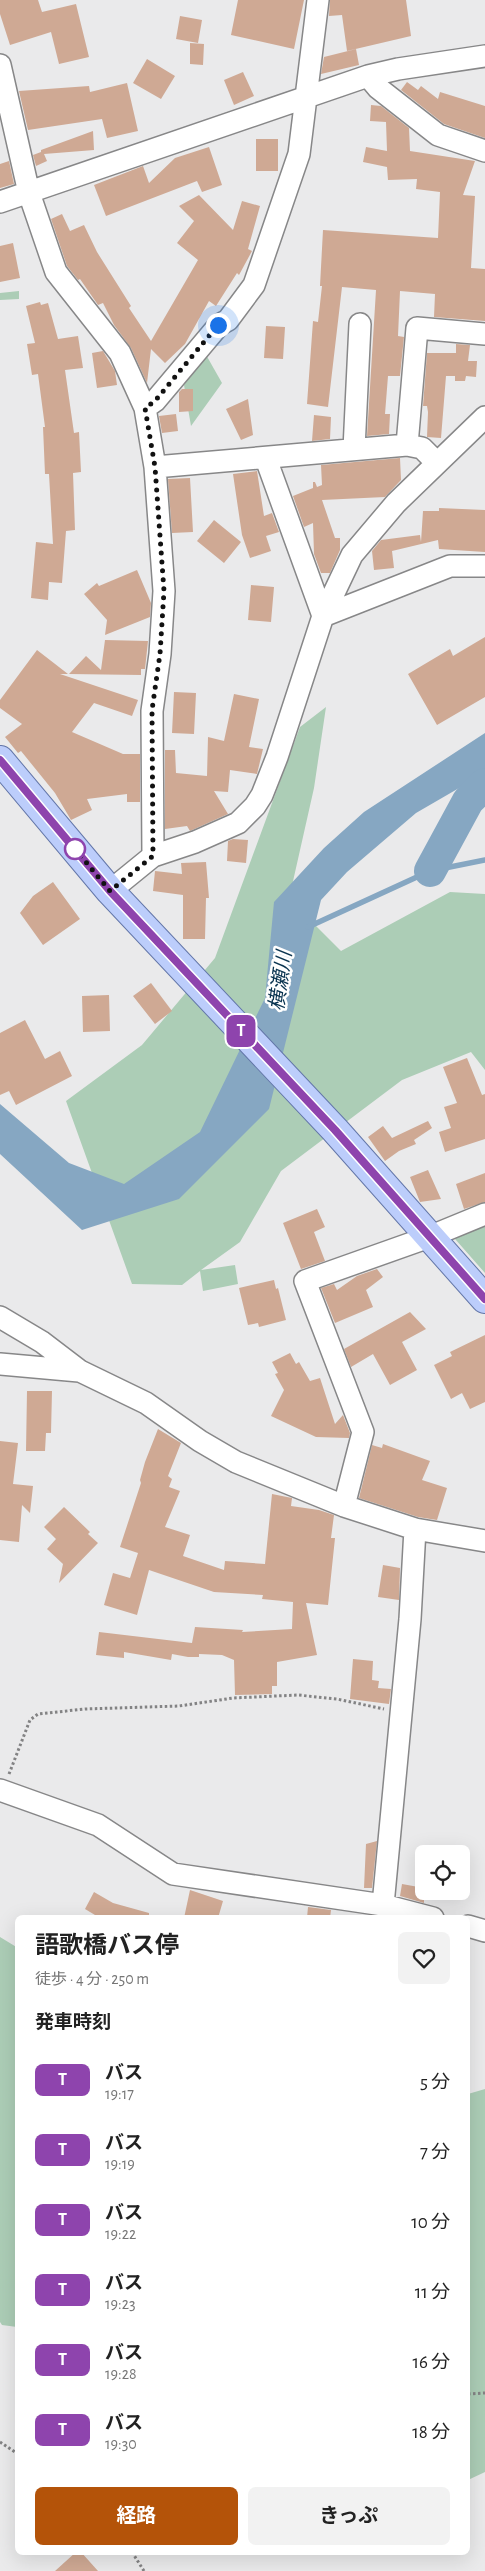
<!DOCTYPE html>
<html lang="ja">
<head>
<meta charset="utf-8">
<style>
	body { margin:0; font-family:"Alegreya Sans","Noto Sans JP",sans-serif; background:#f2f2f2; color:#222; height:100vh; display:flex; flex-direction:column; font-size:19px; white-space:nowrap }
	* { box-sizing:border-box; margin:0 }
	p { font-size:16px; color:#767676 }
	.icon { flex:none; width:28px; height:28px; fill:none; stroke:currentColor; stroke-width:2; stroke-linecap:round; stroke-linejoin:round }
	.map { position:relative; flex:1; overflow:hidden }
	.drawer { position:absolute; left:15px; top:1915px; width:455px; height:640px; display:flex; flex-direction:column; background:#fff; border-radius:8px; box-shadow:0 5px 20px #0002 }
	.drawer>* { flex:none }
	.badge { padding:0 10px; border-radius:8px; font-size:18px; line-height:32px }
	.controls { position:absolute; left:415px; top:1845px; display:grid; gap:10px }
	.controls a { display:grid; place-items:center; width:55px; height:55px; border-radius:8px; background:#fff; box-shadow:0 5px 20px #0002; font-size:25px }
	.you { position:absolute; width:25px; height:25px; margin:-12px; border:4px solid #fff; border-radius:50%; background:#1a73e8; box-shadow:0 0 0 8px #1a73e833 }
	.map>.badge { position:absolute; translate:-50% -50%; box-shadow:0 0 0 2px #fff }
	h2 { padding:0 20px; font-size:19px; line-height:45px }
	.round { display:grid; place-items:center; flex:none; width:52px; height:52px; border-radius:8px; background:#f2f2f2 }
	.overview { display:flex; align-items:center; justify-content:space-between; height:85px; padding:0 20px }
	h1 { font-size:24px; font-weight:700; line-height:38px }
	.cta { display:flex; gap:10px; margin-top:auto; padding:10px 20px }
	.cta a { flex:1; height:58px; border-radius:8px; background:#b45309; color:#fff; font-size:20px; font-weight:700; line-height:58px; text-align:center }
	.cta a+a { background:#f2f2f2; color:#222 }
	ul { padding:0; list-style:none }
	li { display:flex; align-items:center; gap:15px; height:70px; padding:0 20px }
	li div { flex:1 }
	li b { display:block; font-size:19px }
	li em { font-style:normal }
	li .badge { min-width:55px; font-weight:700; text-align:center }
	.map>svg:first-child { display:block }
</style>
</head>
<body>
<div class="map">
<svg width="485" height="2571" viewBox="0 0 485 2571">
	<rect width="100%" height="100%" fill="#eaeaeb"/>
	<path fill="#accdb6" d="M19,291V299L0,300V293Z
		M205,353L222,383L191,426L184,385Z
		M326,707L314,788L289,899L341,951L450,892L485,894V1070L471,1052L402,1080L281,1171L240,1242L201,1270L235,1265L238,1284L203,1291L200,1271L182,1285L132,1284L66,1101L142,1045L215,958L300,727Z
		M485,1217V1273L448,1231Z
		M0,1937L18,1948L17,2327L2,2325L0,2322Z
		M485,2089V2472L468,2480V2094Z"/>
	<path fill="#86a7c2" d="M485,733V773L416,813L347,872L321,900L269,1109L179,1199L82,1230L0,1154V1104L69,1163L124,1184L200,1132L265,998L274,902L324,848L364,812Z"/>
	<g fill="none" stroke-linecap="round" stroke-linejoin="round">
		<path stroke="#86a7c2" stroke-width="5.5" d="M308,927L430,871L485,860"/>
		<path stroke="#86a7c2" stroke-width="32" d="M430,871L468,801L485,784"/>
	</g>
	<path fill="#cfa994" d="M0,0H38L42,12L76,4L89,57L59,64L51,32L10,45L0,14Z
		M238,0H304L294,49L231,35Z
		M330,0H406L411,36L347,51L342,15L329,16Z
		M180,16L202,20L198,43L176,39Z
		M190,43L204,44L203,65L190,64Z
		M356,49L359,65L321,74L324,57Z
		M147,59L175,76L161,99L133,83Z
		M243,72L254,96L234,105L224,80Z
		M407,82L418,90L421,86L438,99L440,92L485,106V138L444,124L401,90Z
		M127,83L138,131L107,138L102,119L28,130L19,91L89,86L90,92Z
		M371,105L381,106L409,128L410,151L475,161L463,195L475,196L471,268L485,269V321L434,317L435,294L400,291L398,336L404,337L400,376H388L385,414H390L389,434L367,436L376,290L342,287L328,407L307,404L313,321L318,322L322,286H320L323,230L438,238L440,192L416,189L417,179L388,180L387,167L363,162L366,147L387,151L386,122L370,121Z
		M93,131L94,150L44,154L47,161L36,166L33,155L41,152V150Z
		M256,139H278V171H256Z
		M209,147L222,185L202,192L197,181L106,216L94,185L143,166L149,183L175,158Z
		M9,161L14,184L0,188V164Z
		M199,195L233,230L242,201L260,206L248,249L252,251L239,275L237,273L216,306L209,301L185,344L165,363L151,349L147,383L131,348L114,325L103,303L98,305L80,279L78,280L67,266L51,219L62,214L70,231L84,225L97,252L131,306L129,308L151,341L198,260L177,243L194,221L179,206Z
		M13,243L20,278L0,282V246Z
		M40,302L41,305L48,303L58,339L78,336L83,368L65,370L74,433L79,432L81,472L73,473L75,530L66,531L62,583L49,582L48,600L31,598L36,542L53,544L49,474H45L43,427H45L38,374L32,375L27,344L35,343L26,306Z
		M266,326L285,327L283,359L264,358Z
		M456,344L470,345L468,361H477L476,377L466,376L465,381H455V376H446L441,438L427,437L428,412L427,406H423L427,353H456Z
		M103,351L115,371L117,385L97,388L92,353Z
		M182,389H193V411L179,412V392Z
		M248,399L253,435L241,440L226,409Z
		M176,414L178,431L162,433L159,416Z
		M314,415L331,417L330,439L312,441Z
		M400,458L401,480L385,497L322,500L335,538H340V550L330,573H321L314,554L313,523L304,527L293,496L313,488V482H315L317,487L322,485L321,465Z
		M257,471L264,516L272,513L279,532L266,536L271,551L250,558L242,535L233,474Z
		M190,478L193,532L172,533L168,479Z
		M439,508L485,510V552L439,549L438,540L392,551L394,568L374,570L372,551L381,540L420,535L421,542L423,511H439Z
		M214,520L241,542L224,563L197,541Z
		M137,570L151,603L150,617L105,635L107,620L84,594L97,583L99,586Z
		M251,585L274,587L271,622L248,620Z
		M485,637V697L437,725L408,674L450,649L453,656Z
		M105,640L148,641L145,669H141V675L69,674L86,656L101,670Z
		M37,650L68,674H60L138,700L132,716L94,703L72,732L123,754H140V802H127V794L87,799L92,810L71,820L55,793L21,751L18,753L5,737L22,724L0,708V700Z
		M174,692L196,693L194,734L172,733Z
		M234,694L259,699L249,747L263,749L257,774L230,770L228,792L214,791L228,814L190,831L187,826L165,829V750H175L176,773L207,776L208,737L224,741Z
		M233,839L248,840L246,863L227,861L228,841Z
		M206,862L209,898H206L205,939H183V895L153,891L155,871L182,874L181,863Z
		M53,882L80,919L43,945L20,913L33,896Z
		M151,983L172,1011L155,1024L133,996Z
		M109,995L110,1031L83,1032L82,996Z
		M25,1020L45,1059L60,1051L72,1076L16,1105L9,1091L0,1095V1033Z
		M467,1058L482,1095L485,1094V1139L445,1152L439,1132L451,1128L444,1107L457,1103L443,1067Z
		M428,1121L432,1128L414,1140L416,1144L399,1151L385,1161L368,1137L383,1126L392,1138Z
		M428,1170L441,1199L420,1202L410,1177Z
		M485,1173V1202L464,1209L456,1184Z
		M317,1209L325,1227L314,1232L325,1261L301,1269L283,1223Z
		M377,1269L383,1277L366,1290L373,1307L335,1323L321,1288L334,1284L337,1290L357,1276Z
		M274,1280L276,1289L278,1288L286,1320L259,1327L258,1323L248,1325L239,1288Z
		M410,1312L426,1329L402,1342L417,1370L390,1385L373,1354L351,1367L344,1349Z
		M485,1335V1402L470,1409L462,1393L451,1399L434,1365L452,1356L450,1352Z
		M290,1353L296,1364L299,1362L310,1381L320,1378L335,1424L343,1415L350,1433L349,1438L316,1437L271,1416L284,1390L275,1374L278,1373L272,1362Z
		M27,1391H52L51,1433H46L45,1451H26Z
		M158,1429L181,1443L168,1476L172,1479L169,1487L180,1491L165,1527L190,1535L183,1556L224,1570L225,1561L265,1564L272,1494L292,1498L291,1506L319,1510L334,1515L331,1538H335L328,1605L306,1603L317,1655L277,1662V1686H272V1694L235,1695L234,1660L222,1655L199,1654V1657H188L172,1654L171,1660L124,1652V1658L96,1655L99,1632L192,1643L195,1627L243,1630L242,1632L292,1629L293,1602L262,1599L263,1595L214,1592L149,1570L137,1615L104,1605L113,1573L130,1578L138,1553L120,1547L141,1483L140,1480L145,1462Z
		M0,1441L18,1443L13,1484L33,1486L30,1513L22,1505L19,1542L0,1540Z
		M383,1444L430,1461L422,1480L447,1488L437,1520L418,1517L359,1498L372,1445L382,1448Z
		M64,1507L90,1532L88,1534L98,1543L59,1583L63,1564L47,1549L56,1539L44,1527Z
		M383,1565L400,1568L399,1600L378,1597Z
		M353,1659L373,1661L372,1680L379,1681L378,1688L391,1689L389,1704L350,1699Z
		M377,1841L372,1888H364L366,1844Z
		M402,1884L424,1888V1903L400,1896Z
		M190,1890L223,1901L218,1918H184Z
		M94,1892L113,1903L149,1913V1918H100L85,1909Z
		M308,1907L331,1910L330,1918H307Z
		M76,2552H81L98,2571H55Z"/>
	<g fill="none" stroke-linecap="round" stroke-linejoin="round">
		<defs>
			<path id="minor" d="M0,65L29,193L56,272L120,353L145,408L155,467L164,591L160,654L152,711L153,856
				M368,76L378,88L438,135L485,151
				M0,202L368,76L398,69L485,56
				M145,408L155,401L219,325L228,320L254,285L299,154L318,0
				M407,445L417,328L485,334
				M354,449L360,324
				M266,459L323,616
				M155,467L407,445L422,448L436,462
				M323,616L450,566H485
				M110,891L153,856L195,842L238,823L255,806L262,795L277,757L323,616L352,555L396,503L485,417
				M0,1317L42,1342L80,1371L146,1403L200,1441L236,1462L344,1506L415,1529L485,1541
				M0,1364L79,1371
				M344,1506L363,1432L305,1281L429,1237L485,1214
				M0,1790L98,1825L173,1874L383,1905L433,1918
				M383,1905L410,1619L415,1529
				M468,1926L485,1931"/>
			<path id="major" d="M0,760L110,891L335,1130L485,1299"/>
		</defs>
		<use href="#minor" stroke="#878788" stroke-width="24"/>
		<use href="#major" stroke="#6376a8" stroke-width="30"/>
		<path stroke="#838384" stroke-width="3" stroke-dasharray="2.5 2.5" stroke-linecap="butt" d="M9,1774L30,1720L38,1714L85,1709L179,1706L233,1698L298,1695L337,1699L384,1709
			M468,2394L485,2393
			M0,2442L18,2454
			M132,2552L144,2571"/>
		<use href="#minor" stroke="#fff" stroke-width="21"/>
		<use href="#major" stroke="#bccdfb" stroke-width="28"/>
	</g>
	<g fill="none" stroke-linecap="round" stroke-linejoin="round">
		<defs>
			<path id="line" d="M0,760L110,891L335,1130L485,1299"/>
		</defs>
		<use href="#line" stroke="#fff" stroke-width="11"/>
		<use href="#line" stroke="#8e44ad" stroke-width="8"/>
		<path stroke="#111" stroke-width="5" stroke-dasharray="0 9" d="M75,849L110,891L153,856L152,710L160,654L164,591L155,467L145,408L155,401L218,325"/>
	</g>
	<circle fill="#fff" stroke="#8e44ad" stroke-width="2.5" cx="75" cy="849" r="10"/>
	<g text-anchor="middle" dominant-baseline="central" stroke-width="5" stroke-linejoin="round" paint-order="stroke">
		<g font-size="20" font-style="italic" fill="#09334f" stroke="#fff">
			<text transform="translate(281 981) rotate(-82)">横瀬川</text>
		</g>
	</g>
</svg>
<div class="controls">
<a><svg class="icon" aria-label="locate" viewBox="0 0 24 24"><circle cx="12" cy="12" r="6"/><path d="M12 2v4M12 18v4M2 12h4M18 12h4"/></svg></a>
</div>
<div class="you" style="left:218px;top:325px"></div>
<b class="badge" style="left:241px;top:1031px;background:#8e44ad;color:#fff">T</b>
<section class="drawer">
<div class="overview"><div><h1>語歌橋バス停</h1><p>徒歩 · 4 分 · 250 m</p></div><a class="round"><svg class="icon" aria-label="heart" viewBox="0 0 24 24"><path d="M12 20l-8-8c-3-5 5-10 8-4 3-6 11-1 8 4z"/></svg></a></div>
<h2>発車時刻</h2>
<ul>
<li><span class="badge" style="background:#8e44ad;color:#fff">T</span><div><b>バス</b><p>19:17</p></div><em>5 分</em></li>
<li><span class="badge" style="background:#8e44ad;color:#fff">T</span><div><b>バス</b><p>19:19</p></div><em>7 分</em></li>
<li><span class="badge" style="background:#8e44ad;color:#fff">T</span><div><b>バス</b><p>19:22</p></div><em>10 分</em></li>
<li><span class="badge" style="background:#8e44ad;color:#fff">T</span><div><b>バス</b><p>19:23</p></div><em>11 分</em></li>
<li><span class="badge" style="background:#8e44ad;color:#fff">T</span><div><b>バス</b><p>19:28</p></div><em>16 分</em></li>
<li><span class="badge" style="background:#8e44ad;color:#fff">T</span><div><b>バス</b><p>19:30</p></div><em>18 分</em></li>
</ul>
<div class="cta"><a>経路</a><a>きっぷ</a></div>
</section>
</div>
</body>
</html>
